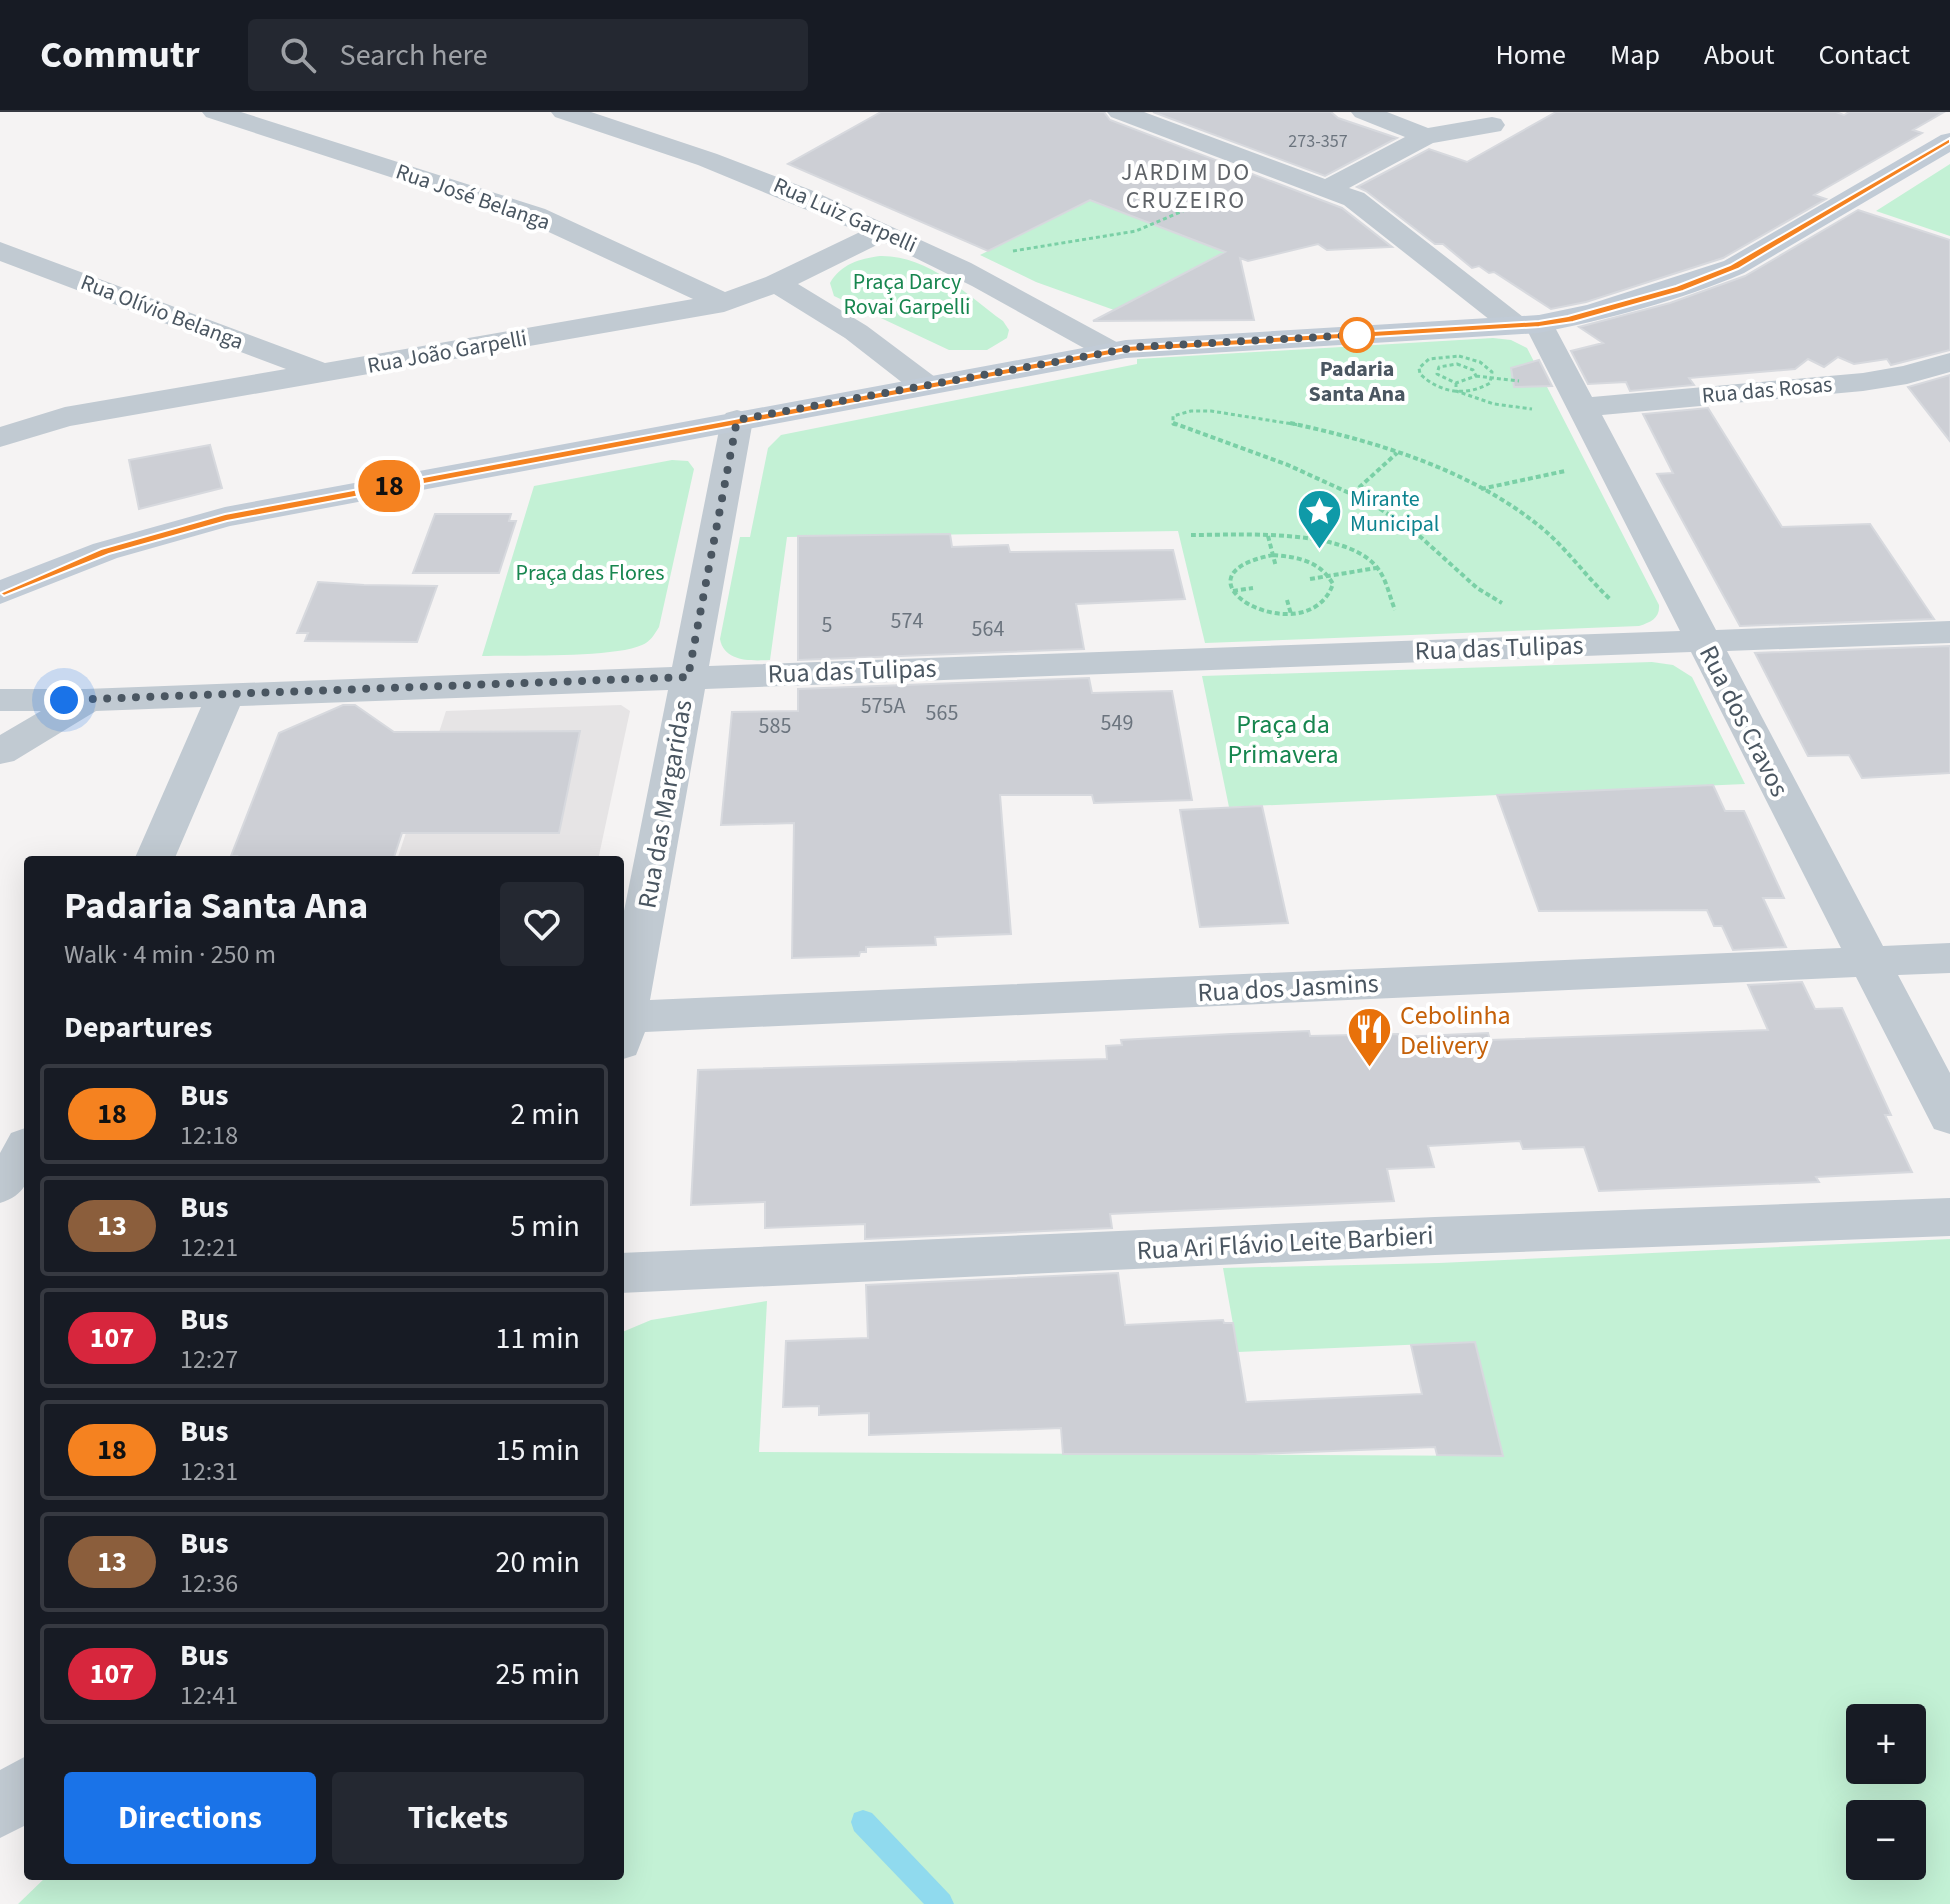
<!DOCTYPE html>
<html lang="en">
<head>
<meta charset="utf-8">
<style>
	body { margin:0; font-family:"Source Sans 3",sans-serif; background:#242831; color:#f1f3f6; height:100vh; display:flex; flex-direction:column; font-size:30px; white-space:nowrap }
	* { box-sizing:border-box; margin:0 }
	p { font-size:26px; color:#9ea1a6 }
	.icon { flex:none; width:44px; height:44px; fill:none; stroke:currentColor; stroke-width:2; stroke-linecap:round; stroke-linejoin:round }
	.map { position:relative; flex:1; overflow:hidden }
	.side { position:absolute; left:24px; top:744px; width:600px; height:1024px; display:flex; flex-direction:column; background:#171b24; border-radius:8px; box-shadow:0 8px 32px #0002 }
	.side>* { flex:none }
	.badge { padding:0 16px; border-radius:26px; font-size:28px; line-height:52px }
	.buttons { position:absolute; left:1846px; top:1592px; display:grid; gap:16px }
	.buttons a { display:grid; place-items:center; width:80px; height:80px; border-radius:8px; background:#171b24; box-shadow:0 8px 32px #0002; font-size:40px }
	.you { position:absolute; width:40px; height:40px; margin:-20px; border:6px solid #fff; border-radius:50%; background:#1a73e8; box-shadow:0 0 0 12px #1a73e833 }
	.map>.badge { position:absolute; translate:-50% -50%; box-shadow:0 0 0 4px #fff }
	h2 { padding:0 40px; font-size:30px; line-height:72px }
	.round { display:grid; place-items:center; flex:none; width:84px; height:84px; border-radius:8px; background:#242831 }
	.overview { display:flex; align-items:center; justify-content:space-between; height:136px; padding:0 40px }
	h1 { font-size:38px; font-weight:700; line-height:60px }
	.action { display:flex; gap:16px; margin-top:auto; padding:16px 40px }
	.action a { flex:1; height:92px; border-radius:8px; background:#1a73e8; color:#fff; font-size:32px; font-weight:700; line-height:92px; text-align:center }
	.action a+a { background:#242831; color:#f1f3f6 }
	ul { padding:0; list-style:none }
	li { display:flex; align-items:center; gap:24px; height:100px; margin:0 16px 12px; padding:0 24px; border:4px solid #363941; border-radius:8px }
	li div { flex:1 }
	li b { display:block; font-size:30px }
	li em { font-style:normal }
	li .badge { min-width:88px; font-weight:700; text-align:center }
	header { display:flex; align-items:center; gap:48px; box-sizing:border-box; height:112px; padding:0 40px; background:#171b24; border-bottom:2px solid #363941 }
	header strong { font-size:38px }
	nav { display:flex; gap:44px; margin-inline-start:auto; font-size:28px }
	.search { width:560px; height:72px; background:#242831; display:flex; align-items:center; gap:20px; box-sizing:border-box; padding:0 28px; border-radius:8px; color:#9ea1a6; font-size:30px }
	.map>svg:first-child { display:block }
</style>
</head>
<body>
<header>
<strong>Commutr</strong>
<div class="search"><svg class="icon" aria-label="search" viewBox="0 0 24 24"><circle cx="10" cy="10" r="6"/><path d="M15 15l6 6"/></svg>Search here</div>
<nav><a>Home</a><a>Map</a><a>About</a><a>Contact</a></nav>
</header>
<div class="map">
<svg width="1950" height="1792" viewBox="0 0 1950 1792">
	<rect width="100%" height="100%" fill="#f5f3f3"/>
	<path fill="#e6e4e5" d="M621,593L630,599L598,748H397L446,599Z"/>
	<path fill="#c3f1d5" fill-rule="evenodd" d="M1950,52V124L1876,99Z
		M1092,87L1225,140L1114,198L1036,170L980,143Z
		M880,144C929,143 965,182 1003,209L1009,218L1007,226L987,238H949L834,184L830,171C841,152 859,147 880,144Z
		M1493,226L1511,228L1527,236L1659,493C1660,506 1651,510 1639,514L1205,531L1178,419L787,425L770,548C751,549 724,550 720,527L740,425H750L768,336L781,323L1137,252V247Z
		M672,348L688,349L694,357L659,515C654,523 650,530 642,533C614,546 518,543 482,544L534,374Z
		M1652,550L1673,553L1692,565L1745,672L1229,695L1202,564Z
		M1950,1127V1792H18L47,1764H620V1221L651,1208L767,1189L759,1340L1503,1344L1475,1230L1238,1240L1223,1156L1439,1151ZM1860,1606H1912V1658H1860ZM1860,1702H1912V1754H1860Z"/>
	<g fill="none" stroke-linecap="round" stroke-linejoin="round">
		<path fill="#90daee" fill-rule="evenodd" d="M863,1698L872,1701L950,1783L954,1792H924L854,1719L851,1710L854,1701Z"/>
	</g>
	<path fill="#cdcfd5" stroke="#d7d9de" stroke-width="2" d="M881,0H1104L1110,8L1342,96L1392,135L1327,138L1318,132L1248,149L1240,146L1254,208L1093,209L1225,140L1090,88L988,139L788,52Z
		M1153,0H1331L1338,6L1397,26L1325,64Z
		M1556,0H1836L1844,3L1849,0H1944L1913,18L1922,21L1814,83L1826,87L1723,146L1586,190L1551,197L1494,160L1489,161L1479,154L1472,156L1443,132H1435L1366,79L1357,75L1429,37L1467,50Z
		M1858,98L1950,128V238L1891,253L1887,247L1854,252L1838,245L1824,255L1808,247L1795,257L1689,266L1694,273L1630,279L1626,270L1588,272L1571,239L1603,231L1579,215L1670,191L1745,164Z
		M1539,248L1552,274L1514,275L1511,256Z
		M1950,263V329L1908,275Z
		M1708,296L1782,415L1870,412L1934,507L1740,514L1657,362L1673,361L1643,302Z
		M210,333L222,376L139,397L129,348Z
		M435,402H511L509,409H516L499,461H413Z
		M950,422L952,435L1008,433L1010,440L1173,438L1185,487L1076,492L1084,537L798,548V424Z
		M318,470L364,473L437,474L417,530L305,529L308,521H297Z
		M1950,534V661L1862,666L1849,643L1808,644L1755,541Z
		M1089,566L1092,581L1172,579L1192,688L1094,691L1092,683H1000L1011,822L935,825L936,833L866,835V840H860L859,844L792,846L794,711L721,713L732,600L798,599V577Z
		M343,593H355L394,620L580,619L559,721H402L393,748H235L237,744H231L279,621Z
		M1713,673L1725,699H1744L1784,786H1763L1786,835L1733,838L1722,814H1714L1707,798L1539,799L1497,683Z
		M1262,694L1288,811L1200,815L1180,698Z
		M1802,870L1815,897L1842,896L1891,1003H1885L1912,1060L1816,1065L1819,1070L1599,1079L1584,1035L1523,1037L1520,1029L1428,1034L1434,1055L1387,1057L1394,1089L1110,1102L1112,1116L865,1127V1112L765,1116V1090L691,1093L698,958L1107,947L1106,934L1122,933L1121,928L1231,922L1309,919L1310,924L1398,922L1399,925L1488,921L1490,928L1768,918L1748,873Z
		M1118,1161L1125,1213L1223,1208L1224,1211H1233L1246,1290L1422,1282L1411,1233L1475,1230L1503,1344L1437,1343L1435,1335L1255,1342H1063L1061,1316L869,1323V1301L819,1303V1294L783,1295L786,1229L868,1226L866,1173Z"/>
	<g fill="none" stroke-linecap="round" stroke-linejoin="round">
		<path stroke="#7ad0a6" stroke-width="3" stroke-dasharray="4 3" stroke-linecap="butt" d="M1013,139L1136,119L1225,81
			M1459,244L1480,250L1492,260L1490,271C1466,285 1440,281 1420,262L1419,256L1429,247Z
			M1457,252L1473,258L1476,264L1456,271L1437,262L1439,255Z
			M1476,264L1519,269
			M1456,271V279L1494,292L1532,297
			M1176,313L1173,312V304L1191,299H1211L1299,313"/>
		<path stroke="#7ad0a6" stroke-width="4" stroke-dasharray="5 3" stroke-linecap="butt" d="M1173,311L1288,353L1371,391L1414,419L1477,476L1502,491
			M1290,311C1378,330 1472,358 1543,417C1568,438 1587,466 1611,488
			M1481,377L1565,359
			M1353,381L1397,341
			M1191,423C1239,423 1339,416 1374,452C1386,464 1389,483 1395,498
			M1268,424L1276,455
			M1273,443C1298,445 1320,449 1333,472C1307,545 1159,465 1273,443Z
			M1310,467L1376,456
			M1233,479L1253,476
			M1287,488L1291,502"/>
		<path fill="#c1cad2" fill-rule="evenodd" d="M202,0H241L545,97L725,180L766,165L860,120L698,53L555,5L551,0H591L717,42L811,78L971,151L1122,233L1126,239L1122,245L1111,248L1100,245L972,174L883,130L798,172L867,214L935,265L940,272L935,279L924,281L913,279L845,226L774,182L724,200L70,314L0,335V315L65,295L286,257L0,149V130L325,251L693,187L525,109L206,5Z
			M1107,0H1144L1325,67L1405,25L1355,5L1351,0H1387L1428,16L1492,5L1501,7L1505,13L1501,19L1433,31L1349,76L1364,81L1527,208L1539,203L1550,206L1592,285L1863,261L1903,254L1950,241V260L1907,272L1863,279L1602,303L1716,518L1950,509V531L1727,539L1883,834L1950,831V861L1898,863L1950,961V1022L1934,1017L1856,865L645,920L636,943L620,948V819L668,578L240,594L174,748H134L201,595L96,599L14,649L0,652V623L41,599H0V577H86L672,555L721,308L726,301L737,298L748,301L753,308L709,554L1680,519L1527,218L1515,222L1504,219L1344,93L1111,5ZM1691,540L1841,836L650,888L705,577Z
			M28,1015C28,1050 39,1079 0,1091V1041L11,1021Z
			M1950,1086V1124L1435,1143L620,1181V1141L1435,1105Z
			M28,1643V1712L0,1726V1658Z"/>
		<path fill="#c1cbd6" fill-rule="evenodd" d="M1950,21V40L1744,161C1679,189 1608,207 1539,221L1126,246L230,414L117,446L0,492V468L93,432L225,395L1126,228L1539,203L1587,193L1724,149L1941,23Z"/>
	</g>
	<path fill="#f58220" stroke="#fff" stroke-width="2" d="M1950,26V31L1738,157L1683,179L1573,210L1539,215L1126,240L227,409L109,442L4,484L0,481L101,437L225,402L1126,234L1539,209L1568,204L1676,174L1730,153Z"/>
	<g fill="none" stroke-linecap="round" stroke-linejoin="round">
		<path stroke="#4a5661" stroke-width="8" stroke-dasharray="0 14.4" d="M64,588L688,565L737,308L1137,235L1357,223"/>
	</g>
	<defs>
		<symbol id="sight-pin" viewBox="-11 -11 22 30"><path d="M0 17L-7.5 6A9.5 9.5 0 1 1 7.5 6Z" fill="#0f9aa8" stroke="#fff"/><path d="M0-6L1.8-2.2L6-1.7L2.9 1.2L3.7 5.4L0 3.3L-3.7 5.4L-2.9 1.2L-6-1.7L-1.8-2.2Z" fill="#fff"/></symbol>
		<symbol id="restaurant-pin" viewBox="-11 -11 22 30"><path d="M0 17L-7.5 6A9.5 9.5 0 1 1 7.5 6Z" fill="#e8710a" stroke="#fff"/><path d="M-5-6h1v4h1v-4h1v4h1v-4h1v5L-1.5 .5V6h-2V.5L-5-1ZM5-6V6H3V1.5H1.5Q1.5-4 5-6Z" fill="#fff"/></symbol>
	</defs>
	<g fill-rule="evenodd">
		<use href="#sight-pin" x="1294" y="374" width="51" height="69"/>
		<use href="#restaurant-pin" x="1344" y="892" width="51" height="69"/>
	</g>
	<circle fill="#fff" stroke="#f58220" stroke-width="4" cx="1357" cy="223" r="16"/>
	<g text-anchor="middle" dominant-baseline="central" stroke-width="8" stroke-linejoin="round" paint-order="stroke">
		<g font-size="18" fill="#6b747e">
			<text x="1318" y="29">273-357</text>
		</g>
		<g font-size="22" fill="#4a5661" stroke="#fff">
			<text transform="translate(473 85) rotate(19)">Rua José Belanga</text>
			<text transform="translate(845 103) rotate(24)">Rua Luiz Garpelli</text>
			<text transform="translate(162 200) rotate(21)">Rua Olívio Belanga</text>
			<text transform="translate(447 240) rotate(-10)">Rua João Garpelli</text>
			<text transform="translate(1767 278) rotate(-5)">Rua das Rosas</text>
		</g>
		<g font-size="22" fill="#17864f" stroke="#fff">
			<text x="907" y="170">Praça Darcy<tspan x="907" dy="25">Rovai Garpelli</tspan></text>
			<text x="590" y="461">Praça das Flores</text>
		</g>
		<g font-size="22" font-weight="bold" fill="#4a5661" stroke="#fff">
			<text x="1357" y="257">Padaria<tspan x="1357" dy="25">Santa Ana</tspan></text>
		</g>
		<g font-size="22" fill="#0d838f" stroke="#fff" text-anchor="start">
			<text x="1350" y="387">Mirante<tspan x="1350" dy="25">Municipal</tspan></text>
		</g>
		<g font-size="22" fill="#6b747e">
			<text x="907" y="509">574</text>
			<text x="827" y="513">5</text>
			<text x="988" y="517">564</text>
			<text x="883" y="594">575A</text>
			<text x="942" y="601">565</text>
			<text x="1117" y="611">549</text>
			<text x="775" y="614">585</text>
		</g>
		<g font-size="24" letter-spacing="2" fill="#5f6368" stroke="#fff">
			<text x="1186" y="60">JARDIM DO<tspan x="1186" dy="28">CRUZEIRO</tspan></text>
		</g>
		<g font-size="26" fill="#4a5661" stroke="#fff">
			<text transform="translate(1499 536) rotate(-2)">Rua das Tulipas</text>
			<text transform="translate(852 559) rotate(-2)">Rua das Tulipas</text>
			<text transform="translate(1744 609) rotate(63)">Rua dos Cravos</text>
			<text transform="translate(665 692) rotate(-80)">Rua das Margaridas</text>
			<text transform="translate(1288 876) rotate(-3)">Rua dos Jasmins</text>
			<text transform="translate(1285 1131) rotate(-3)">Rua Ari Flávio Leite Barbieri</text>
		</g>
		<g font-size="26" fill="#17864f" stroke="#fff">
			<text x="1283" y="612">Praça da<tspan x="1283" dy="30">Primavera</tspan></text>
		</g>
		<g font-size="26" fill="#c56008" stroke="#fff" text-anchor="start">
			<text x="1400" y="903">Cebolinha<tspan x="1400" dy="30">Delivery</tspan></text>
		</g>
	</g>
</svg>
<div class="buttons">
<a>+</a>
<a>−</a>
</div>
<div class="you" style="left:64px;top:588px"></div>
<b class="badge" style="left:389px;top:374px;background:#f58220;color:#111">18</b>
<section class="side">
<div class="overview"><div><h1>Padaria Santa Ana</h1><p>Walk · 4 min · 250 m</p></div><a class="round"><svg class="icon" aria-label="heart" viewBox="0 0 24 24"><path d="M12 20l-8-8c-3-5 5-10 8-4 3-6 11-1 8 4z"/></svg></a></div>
<h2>Departures</h2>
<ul>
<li><span class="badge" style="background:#f58220;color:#111">18</span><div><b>Bus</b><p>12:18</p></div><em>2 min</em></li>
<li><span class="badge" style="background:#8b5e3c;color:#fff">13</span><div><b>Bus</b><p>12:21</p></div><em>5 min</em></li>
<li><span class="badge" style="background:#d7263d;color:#fff">107</span><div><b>Bus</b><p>12:27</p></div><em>11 min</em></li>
<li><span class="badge" style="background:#f58220;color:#111">18</span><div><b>Bus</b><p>12:31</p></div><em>15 min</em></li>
<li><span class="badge" style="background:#8b5e3c;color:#fff">13</span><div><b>Bus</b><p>12:36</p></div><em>20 min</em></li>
<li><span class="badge" style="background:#d7263d;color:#fff">107</span><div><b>Bus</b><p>12:41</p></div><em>25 min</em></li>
</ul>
<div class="action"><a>Directions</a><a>Tickets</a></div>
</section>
</div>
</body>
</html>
